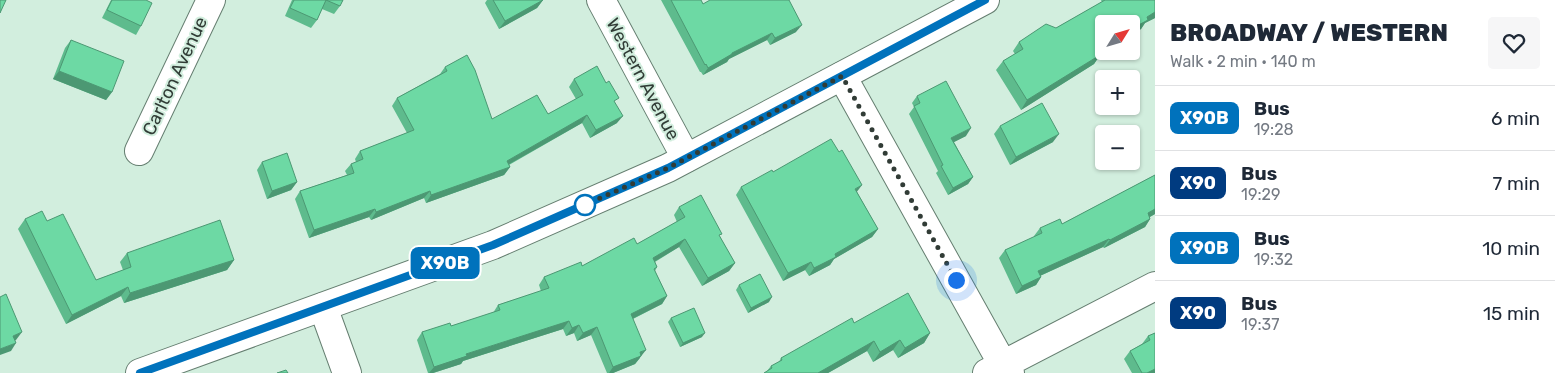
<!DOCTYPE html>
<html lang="en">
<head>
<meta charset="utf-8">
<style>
	body { margin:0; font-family:Rubik,sans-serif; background:#f6f6f7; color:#1f2937; height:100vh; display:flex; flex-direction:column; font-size:19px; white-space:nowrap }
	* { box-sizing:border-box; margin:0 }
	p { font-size:16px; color:#747a83 }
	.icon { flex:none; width:28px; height:28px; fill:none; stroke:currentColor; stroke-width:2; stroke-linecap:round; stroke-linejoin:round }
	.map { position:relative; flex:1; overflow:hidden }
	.details { display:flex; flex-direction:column; background:#fff; width:400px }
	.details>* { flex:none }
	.badge { padding:0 10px; border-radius:8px; font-size:18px; line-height:32px }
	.needle { width:32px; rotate:53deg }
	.tools { position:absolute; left:1095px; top:15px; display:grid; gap:10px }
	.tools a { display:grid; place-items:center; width:45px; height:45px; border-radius:5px; background:#fff; box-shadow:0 1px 4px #0004; font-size:25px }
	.you { position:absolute; width:25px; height:25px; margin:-12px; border:4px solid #fff; border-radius:50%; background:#1a73e8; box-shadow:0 0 0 8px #1a73e833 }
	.map>.badge { position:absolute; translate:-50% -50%; box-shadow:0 0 0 2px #fff }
	.round { display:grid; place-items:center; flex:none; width:52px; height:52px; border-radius:5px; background:#f6f6f7 }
	.overview { display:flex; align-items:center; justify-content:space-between; height:85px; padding:0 15px }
	h1 { font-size:24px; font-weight:800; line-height:38px }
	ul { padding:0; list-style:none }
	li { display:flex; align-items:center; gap:15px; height:65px; padding:0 15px; border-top:1px solid #e0e1e3 }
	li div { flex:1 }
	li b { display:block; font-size:19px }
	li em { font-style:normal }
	li .badge { min-width:55px; font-weight:700; text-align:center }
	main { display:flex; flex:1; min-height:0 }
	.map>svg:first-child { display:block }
</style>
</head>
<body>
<main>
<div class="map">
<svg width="1155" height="373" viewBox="0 0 1155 373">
	<rect width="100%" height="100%" fill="#d2eede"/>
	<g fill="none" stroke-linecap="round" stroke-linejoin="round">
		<defs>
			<path id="minor" d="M601,0L686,158
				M842,76L1003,365L1010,373
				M139,151L211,0
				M323,307L347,373
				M987,373L1155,286"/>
			<path id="secondary" d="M140,373L493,245L668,168L985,0"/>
		</defs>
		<use href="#minor" stroke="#657e70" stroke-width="30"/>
		<use href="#secondary" stroke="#657e70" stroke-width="30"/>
		<use href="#minor" stroke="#fff" stroke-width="28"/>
		<use href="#secondary" stroke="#fff" stroke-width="28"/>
	</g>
	<path fill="#5ebb8d" d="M111,0H146L141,26L136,35L102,18Z
		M292,0H343L340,6L334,14L322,9L317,20L311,28L285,16Z
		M487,0H543L537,8L499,29L485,3Z
		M661,0H701L703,4L796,32L770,45L767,40L729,59L727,62L703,75L701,72H700Z
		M1101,0H1155V18L1145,23L1141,29L1131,35V24H1104V50L1099,53L1100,55L1094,64L1021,110L996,70L1003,61L1015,54L1013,51L1019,42L1056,28L1102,2Z
		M71,40L112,92L106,100L53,79L65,48Z
		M445,67L492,119L548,114L576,99L569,87L574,79L615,103L617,123L590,138L582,123L509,165L510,167L504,175L426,203L424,198L371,220L369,217L309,238L295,199L300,191L347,175L345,171L351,164L356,162L355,159L360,151L407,133L392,106L397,98L440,74Z
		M917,96L966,136L954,142L973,177L968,184L948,195L936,173L938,171L909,114L914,107L912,103Z
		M1000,126L1053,142L1010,165L994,134Z
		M262,162L297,182L291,190L267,199L257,170Z
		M773,172L857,192L878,229L872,237L834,259L830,265L809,276L805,270L783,281L736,195L741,187Z
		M1155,175V214L1150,217V219L1145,227L1104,248L1103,247L1040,276L1041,277L1036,285L1016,294L999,258L1005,250L1035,237L1034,236L1040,228L1062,224Z
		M679,207L720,237L735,263L729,271L702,286L679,247L655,262L657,267L655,271L667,296L662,304L633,319L640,358L635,364L613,373H607L591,335L577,341L574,333L566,336L563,329L463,361L461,364L433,373H428L417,340L422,332L451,326L493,313L498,305L541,291L539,285L544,277L582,266L637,244L677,222L674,215Z
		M25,219L47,221L96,280L123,270L120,262L127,253L234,260L227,270L124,303L121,296L66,324L18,229Z
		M739,285L769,302L748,313L736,290Z
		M671,318L702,337L680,347L668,322Z
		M854,323L930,333L924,343L898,358L893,350L873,362L867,351L828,373H764L767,371L771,366L779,362L781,358Z
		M1155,333V373H1132L1124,359L1130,351L1142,344L1148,336Z"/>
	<path fill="#4c9873" d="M543,0L537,8L499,29L505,21Z
		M1155,12V18L1145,23L1141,29L1131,35V29L1147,17Z
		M802,25L796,32L770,45L775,38Z
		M772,33L767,40L729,59L727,62L703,75L708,68L732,53Z
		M1104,45V50L1090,58L1096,49Z
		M1100,55L1094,64L1021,110L1027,100Z
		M59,71L112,92L106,100L53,79Z
		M587,115L582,123L502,168L507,161Z
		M623,116L617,123L590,138L596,130Z
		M971,128L966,136L946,146L951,138Z
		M1059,134L1053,142L1010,165L1016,157Z
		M510,167L504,175L426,203L431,195Z
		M973,177L968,184L948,195L953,188Z
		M297,182L291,190L267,199L272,191Z
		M862,185L856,193L855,189Z
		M430,191L424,198L371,220L376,212Z
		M375,209L369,217L309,238L314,230Z
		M1155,209V214L1142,221L1148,213Z
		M1150,219L1145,227L1104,248L1110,240Z
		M878,229L872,237L834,259L830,265L809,276L814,268L835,254Z
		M685,239L679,247L647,266L653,258Z
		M1109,239L1103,247L1033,279L1038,271Z
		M234,260L227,270L124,303L130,293Z
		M811,262L805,270L783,281L788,273Z
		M735,263L729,271L702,286L708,278Z
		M1041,277L1036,285L1016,294L1022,286Z
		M128,287L121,296L66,324L72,315Z
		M667,296L662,304L626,322L631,314Z
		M772,297L769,302L748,313L751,308Z
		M569,321L563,329L463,361L461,364L433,373H429L434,367L466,354Z
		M579,325L574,333L566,336L572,328Z
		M597,327L591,335L577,341L583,333Z
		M22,332L16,340L8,344L13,336Z
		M705,333L702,337L680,347L683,343Z
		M930,333L924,343L898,358L905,348Z
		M900,340L893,350L873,362L880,352Z
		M874,341L867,351L828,373H818Z
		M16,343L11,351L0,355V349Z
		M646,350L635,364L613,373H609L613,367L640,352Z
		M1155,369V373H1147Z"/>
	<path fill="#6dd9a4" stroke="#4c9873" d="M0,0H6L0,13Z
		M112,0H146L152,3L141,26L107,10Z
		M294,0H343L340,6L326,0L317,20L290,8Z
		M493,0H543L505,21Z
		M671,0H701L703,4L710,0H789L802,25L775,38L772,33L732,53V54L708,68L706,64L705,65Z
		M1105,0H1155V12L1147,17L1148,20L1131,29V24H1104V45L1096,49L1100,55L1027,100L1003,61L1023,49L1019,42L1046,24L1056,28Z
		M71,40L124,61L112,92L59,71Z
		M467,55L475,70L492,119L537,95L548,114L583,95L574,79L597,66L606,83L609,81L619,98L614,101L623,116L596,130L587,115L507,161L510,167L431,195L430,191L376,212L375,209L314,230L300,191L354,173L351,164L363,159L360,151L414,130L397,98L447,71L445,67Z
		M946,81L971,128L951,138L973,177L953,188L941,166L943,165L914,106L920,103L917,96Z
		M1042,103L1059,134L1016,157L1000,126Z
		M831,139L839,152L842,150L862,185L855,189L878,229L835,254L836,257L814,268L811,262L788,273L741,187L772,170L773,172Z
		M287,153L297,182L272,191L262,162Z
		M1155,175V209L1148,213L1150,219L1110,240L1109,239L1038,271L1041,277L1022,286L1005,250L1042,233L1040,228L1060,219L1062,224Z
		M701,195L722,234L719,235L735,263L708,278L685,239L653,258L657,267L654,269L667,296L631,314L646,350L640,352L641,356L613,367L597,327L583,333L579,325L572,328L569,321L466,354L467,356L434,367L422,332L450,323L451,326L500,310L498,305L549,288L544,277L581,262L582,266L634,238L637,244L685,217L679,207Z
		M42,211L47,221L63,214L96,280L131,267L127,253L220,220L234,260L130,293L128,287L72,315L25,219Z
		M760,274L772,297L751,308L739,285Z
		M908,293L930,333L905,348L900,340L880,352L874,341L818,373H764L772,368L771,366L782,360L781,358L852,318L854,323Z
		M6,294L22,332L13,336L16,343L0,349V297Z
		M694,308L705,333L683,343L671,318Z
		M1155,333V369L1147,373H1142L1130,351L1150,340L1148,336Z
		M286,370L288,373H277Z"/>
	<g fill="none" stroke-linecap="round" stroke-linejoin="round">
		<defs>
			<path id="line" d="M140,373L493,245L668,168L985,0"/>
		</defs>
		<use href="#line" stroke="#fff" stroke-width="11"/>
		<use href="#line" stroke="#0072bc" stroke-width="8"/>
		<path stroke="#313c36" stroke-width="5" stroke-dasharray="0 9" d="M585,205L580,207L668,168L842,76L956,280"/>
	</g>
	<circle fill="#fff" stroke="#0072bc" stroke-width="2.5" cx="585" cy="205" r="10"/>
	<g text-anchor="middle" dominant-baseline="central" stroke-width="4" stroke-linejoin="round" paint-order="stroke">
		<g font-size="18" fill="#313c36" stroke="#d2eede">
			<text transform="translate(175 76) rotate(-65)">Carlton Avenue</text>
			<text transform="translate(643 79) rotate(62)">Western Avenue</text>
		</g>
	</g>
</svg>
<div class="tools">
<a><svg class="needle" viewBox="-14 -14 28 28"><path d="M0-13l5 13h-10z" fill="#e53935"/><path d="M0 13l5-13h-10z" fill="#747a83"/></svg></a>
<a>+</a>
<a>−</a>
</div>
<div class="you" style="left:956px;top:280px"></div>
<b class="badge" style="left:445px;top:263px;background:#0072bc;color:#fff">X90B</b>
</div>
<section class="details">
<div class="overview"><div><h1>BROADWAY / WESTERN</h1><p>Walk · 2 min · 140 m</p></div><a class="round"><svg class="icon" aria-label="heart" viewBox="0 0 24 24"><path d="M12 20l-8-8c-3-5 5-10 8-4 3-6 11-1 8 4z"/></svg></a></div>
<ul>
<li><span class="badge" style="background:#0072bc;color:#fff">X90B</span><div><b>Bus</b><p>19:28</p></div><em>6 min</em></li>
<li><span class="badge" style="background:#003b80;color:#fff">X90</span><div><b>Bus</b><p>19:29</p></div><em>7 min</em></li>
<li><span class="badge" style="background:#0072bc;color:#fff">X90B</span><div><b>Bus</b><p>19:32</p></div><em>10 min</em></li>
<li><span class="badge" style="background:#003b80;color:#fff">X90</span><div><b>Bus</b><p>19:37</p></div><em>15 min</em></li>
</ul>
</section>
</main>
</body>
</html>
